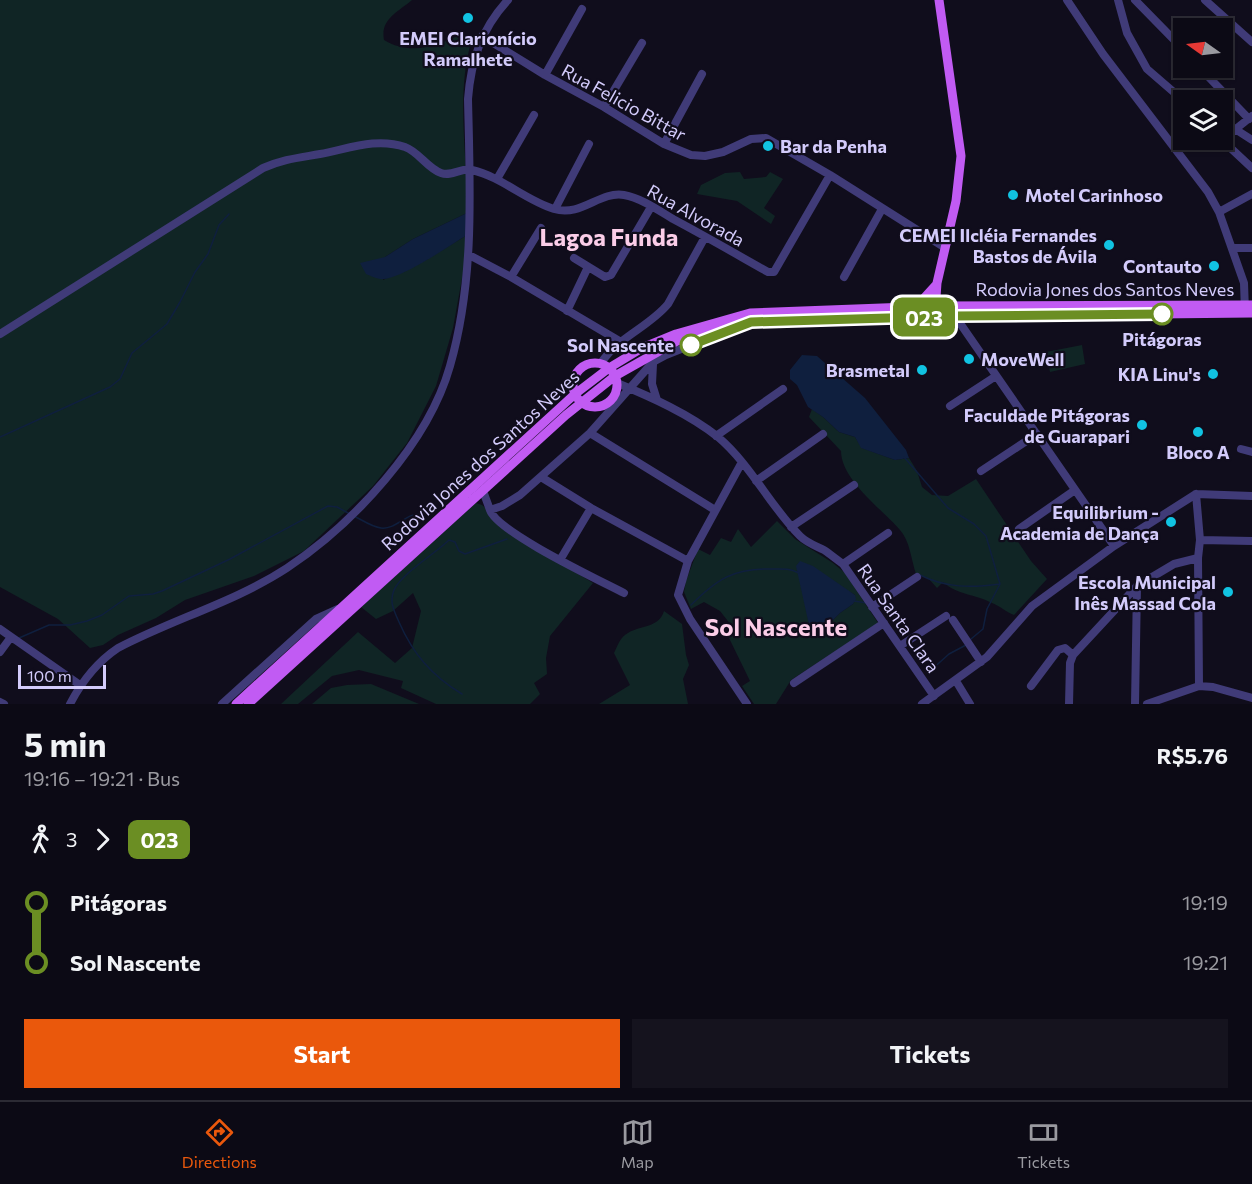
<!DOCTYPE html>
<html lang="en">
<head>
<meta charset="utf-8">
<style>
	body { margin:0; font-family:Commissioner,sans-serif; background:#15131e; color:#f1f3f6; height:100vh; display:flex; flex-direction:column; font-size:22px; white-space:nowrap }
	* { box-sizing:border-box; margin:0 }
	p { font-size:20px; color:#9a9aa0 }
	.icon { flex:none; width:33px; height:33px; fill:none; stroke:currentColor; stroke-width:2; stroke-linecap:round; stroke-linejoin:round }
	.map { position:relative; height:704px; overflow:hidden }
	.sheet { display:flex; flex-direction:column; background:#0c0a15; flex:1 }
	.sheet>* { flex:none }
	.badge { padding:0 12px; border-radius:9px; font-size:21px; line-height:39px }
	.needle { width:39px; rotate:284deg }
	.buttons { position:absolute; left:1173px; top:18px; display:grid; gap:12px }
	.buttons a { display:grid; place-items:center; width:60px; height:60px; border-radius:0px; background:#0c0a15; box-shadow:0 2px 4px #0004,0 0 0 2px #2c2b34; font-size:30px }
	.scale { position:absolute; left:18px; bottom:15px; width:88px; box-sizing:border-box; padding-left:6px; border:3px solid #d3cbfb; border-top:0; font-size:16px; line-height:21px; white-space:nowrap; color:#d3cbfb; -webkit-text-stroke:4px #100d1c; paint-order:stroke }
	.map>.badge { position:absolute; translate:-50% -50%; box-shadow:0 0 0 3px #fff }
	.legs { display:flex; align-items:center; gap:9px; height:66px; padding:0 24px; font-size:20px }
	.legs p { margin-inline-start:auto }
	.overview { display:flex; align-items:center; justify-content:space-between; height:102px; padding:0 24px }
	h1 { font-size:33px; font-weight:700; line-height:45px }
	.button { display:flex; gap:12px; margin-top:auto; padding:12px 24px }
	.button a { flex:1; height:69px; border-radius:0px; background:#ea580c; color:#fff; font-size:24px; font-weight:700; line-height:69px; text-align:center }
	.button a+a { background:#15131e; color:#f1f3f6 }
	ul { padding:0 24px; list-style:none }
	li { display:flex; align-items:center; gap:21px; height:60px; font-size:22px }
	li i { display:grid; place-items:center; width:9px; height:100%; margin:0 8px; background:currentColor }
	li i::after { content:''; width:15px; height:15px; margin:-8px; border:4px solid; border-radius:50%; background:#0c0a15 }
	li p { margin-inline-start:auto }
	li:first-child i { background:linear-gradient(#0000 50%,currentColor 0) }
	li:last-child i { background:linear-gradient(currentColor 50%,#0000 0) }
	.menu { display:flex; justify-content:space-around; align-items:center; height:84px; border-top:2px solid #2c2b34; background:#0c0a15; font-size:16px; color:#9a9aa0 }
	.menu a { display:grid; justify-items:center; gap:3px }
	.menu .active { color:#ea580c }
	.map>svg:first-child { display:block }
</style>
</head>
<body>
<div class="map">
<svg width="1252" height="704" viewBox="0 0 1252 704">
	<rect width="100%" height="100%" fill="#100d1c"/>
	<path fill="#102525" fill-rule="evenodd" d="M0,0H412C398,12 380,19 384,40C402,51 421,50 441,43C452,39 460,32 472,39C455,94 468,157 467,213L413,239L385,257L383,280L426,260L467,235L465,262L453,328L436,386L407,443L373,486L304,551L254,576L185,600L156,618L118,635L103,645L90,648L58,619L0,587Z
		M740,172L744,179L766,177L770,172L783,179L764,208L775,216L771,224L737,201L697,194L701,185L725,173Z
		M1082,345L1085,364L1050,372L1046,352Z
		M812,409L823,417L839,432L855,437L862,448L895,460L909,458L917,471L922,487L932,495L948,496L976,479L1031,561L1047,579L1014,615C1006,612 1000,606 992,603C975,594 957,595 943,582L937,588L929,579L916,574C911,559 910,541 900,530C883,510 841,480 841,451L809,417Z
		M476,503L482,505L524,541L593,583L550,636L546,658L547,674L534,683L540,694L530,704H436L401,688L403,681L359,670L332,676L298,704H281L358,632L395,663L412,648L421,611L413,593L393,611L376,619L361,607Z
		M777,521L795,539L833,563L845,573L878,623L791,680L776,704H754L742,686L750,681L729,638L731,625L720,611L704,602L691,609L684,592L686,581L698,549L710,555L721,538L731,542L738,529L751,547ZM835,583L855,595L853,604L840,613L821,632L809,625L807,612Z
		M664,611L682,624L686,655L689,665L683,679L688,704H599L630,685L614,653C618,645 620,637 628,633C641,625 659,628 664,611Z
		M371,684L419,704H312L331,688L347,685Z"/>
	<path fill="#0f1f3e" d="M467,213V235C449,246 404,277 384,279C379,280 371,276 366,274L360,263L385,257L413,239Z
		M802,355L817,356L865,398L906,450L909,458L895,460L861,448L855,437L839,432L823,417L808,407L797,385L790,379V370Z
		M800,561L813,566L855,595L856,599L853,604L840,613L821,632L813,630L809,625L796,566Z"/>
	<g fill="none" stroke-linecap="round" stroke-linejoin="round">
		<path stroke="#0f1f3e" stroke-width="1.5" d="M0,437L110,387L120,379L132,353L167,324L180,302L195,272L208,254L219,225L229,214
			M904,457L948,508L974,524L986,536L1000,584L987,609L983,629L971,639
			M354,516C362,520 372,527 381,528C396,530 407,512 422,514
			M920,575C946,588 971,588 1000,584
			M854,601L867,603
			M691,605C717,579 734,568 771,569C783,569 788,568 799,573
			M19,638L49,625H70L87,621L102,615L129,596L153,594L162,591L230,559L328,506L337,507L350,514
			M930,671L949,654L966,645
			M462,694C432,676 413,654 399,622C394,611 389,602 394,590C401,574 436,553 449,540L455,542L459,551L465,554L507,539"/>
		<path stroke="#403b78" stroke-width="8" d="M1067,0L1103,54L1208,192L1219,212L1244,283L1245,311
			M1118,0L1127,33L1147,69L1184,101
			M1135,0L1184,50
			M1205,0L1252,42
			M482,36L545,75L604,107L664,144L691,155L705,156L723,152L751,139L766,138L830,175L944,247
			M1200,68L1249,119
			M545,75L582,9
			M604,107L642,43
			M1235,129L1252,140
			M1222,140L1252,168
			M1222,140L1252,116
			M664,144L702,74
			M497,179L534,115
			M555,209L589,144
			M1219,212L1252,194
			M1232,248H1252
			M469,255L511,277L621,342
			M574,258L605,277L611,275L651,207
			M511,277L541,228
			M844,277L882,209
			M567,311L588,267
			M955,316L1114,546
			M0,334L263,168C284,159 297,158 320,154C348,149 376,137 405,147C419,152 427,168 441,173C452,177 462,167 472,170C502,177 525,200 554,209C582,217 599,191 624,195C641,198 658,210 673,219C705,236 736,254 768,272H774L830,175
			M601,363C618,337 649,327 668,304L705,237
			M653,364L652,384L657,400
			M617,383C651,397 689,414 718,437C751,465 770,506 800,536C807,543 816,546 824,550C830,554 836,559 843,564L934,696
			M950,406L996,376
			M590,433L715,510
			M716,436L783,389
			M1241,449L1252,452
			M742,462L688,561L678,595L690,619L747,704
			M981,471L1037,434
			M541,477L591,508L688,561
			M756,481L823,434
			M483,491L490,510L502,506L520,495L590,433L653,362L666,355L724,332
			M1196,494L1200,540L1198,558L1199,686
			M1196,494L1252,496
			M490,510C497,532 599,580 624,593
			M791,527L854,485
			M1019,529L1075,490
			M1200,540L1252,541
			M560,560L591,508
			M843,564L888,533
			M872,607L917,577
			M953,620L981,662
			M0,629L80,685
			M900,646L946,616
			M0,652L11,637
			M956,681L970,704
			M794,683L884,623
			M1031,686L1058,650L1065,648L1073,655
			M0,702L4,704
			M70,704C82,681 97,662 118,648C173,619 235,602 287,568C353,524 428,444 450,366C475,279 470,188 468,99C471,61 481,29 508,0
			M222,704L316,619L338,609
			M922,704L987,657L1032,606L1114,546L1196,494
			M1069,704L1070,663L1073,655L1137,586L1174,564L1198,558
			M1135,704L1137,586
			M1147,704L1199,686L1213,687L1252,698"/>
		<path stroke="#c15bf3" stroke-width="9" d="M916,307L936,285
			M935,311L937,283L956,201L961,156L939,0
			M573 385a22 22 0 1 1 44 0a22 22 0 1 1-44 0Z
			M236,704L575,394L609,368L642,348L676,334L750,313L935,306L1252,305
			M248,704L566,415L615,376L677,341L751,322L955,316L1252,313"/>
	</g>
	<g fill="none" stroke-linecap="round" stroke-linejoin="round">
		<defs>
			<path id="line-1" d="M691,345L751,322L955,316L1162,314"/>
		</defs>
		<use href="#line-1" stroke="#fff" stroke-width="14"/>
		<use href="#line-1" stroke="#6b8e23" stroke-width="9"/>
	</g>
	<g fill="#11c3e2" stroke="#100d1c" stroke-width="2">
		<circle cx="468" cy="18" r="6"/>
		<circle cx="768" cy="146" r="6"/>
		<circle cx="1013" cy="195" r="6"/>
		<circle cx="1109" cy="245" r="6"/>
		<circle cx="1214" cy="266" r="6"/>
		<circle cx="969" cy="359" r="6"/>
		<circle cx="922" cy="370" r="6"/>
		<circle cx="1213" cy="374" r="6"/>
		<circle cx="1142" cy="425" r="6"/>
		<circle cx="1198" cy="432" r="6"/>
		<circle cx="1171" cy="522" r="6"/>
		<circle cx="1228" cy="592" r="6"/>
	</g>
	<g fill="#fff" stroke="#6b8e23" stroke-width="3">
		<circle cx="1162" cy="314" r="10"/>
		<circle cx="691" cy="345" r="10"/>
	</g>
	<g text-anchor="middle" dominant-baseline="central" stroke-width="4.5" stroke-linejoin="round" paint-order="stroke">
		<g font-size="18" font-weight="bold" fill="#d3cbfb" stroke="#100d1c" text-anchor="end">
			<text x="468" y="38" text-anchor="middle">EMEI Clarionício<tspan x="468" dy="21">Ramalhete</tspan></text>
			<text x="780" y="146" text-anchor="start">Bar da Penha</text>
			<text x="1025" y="195" text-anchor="start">Motel Carinhoso</text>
			<text x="1097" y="235">CEMEI Ilcléia Fernandes<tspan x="1097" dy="21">Bastos de Ávila</tspan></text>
			<text x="1202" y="266">Contauto</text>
			<text x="981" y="359" text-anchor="start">MoveWell</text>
			<text x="910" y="370">Brasmetal</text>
			<text x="1201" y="374">KIA Linu's</text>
			<text x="1130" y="415">Faculdade Pitágoras<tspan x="1130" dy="21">de Guarapari</tspan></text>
			<text x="1198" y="452" text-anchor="middle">Bloco A</text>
			<text x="1159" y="512">Equilibrium -<tspan x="1159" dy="21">Academia de Dança</tspan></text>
			<text x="1216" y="582">Escola Municipal<tspan x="1216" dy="21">Inês Massad Cola</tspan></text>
		</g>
		<g font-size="18" fill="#d3cbfb" stroke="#100d1c">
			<text transform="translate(624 102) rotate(29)">Rua Felicio Bittar</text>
			<text transform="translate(696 215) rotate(29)">Rua Alvorada</text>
			<text x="1105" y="289">Rodovia Jones dos Santos Neves</text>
			<text transform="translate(480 460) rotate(-42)">Rodovia Jones dos Santos Neves</text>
			<text transform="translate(899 618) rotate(55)">Rua Santa Clara</text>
		</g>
		<g font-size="18" font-weight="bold" fill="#d3cbfb" stroke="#100d1c">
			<text x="1162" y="339">Pitágoras</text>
			<text x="674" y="345" text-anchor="end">Sol Nascente</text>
		</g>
		<g font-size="24" font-weight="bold" fill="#fbcde8" stroke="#100d1c">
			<text x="609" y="236">Lagoa Funda</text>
			<text x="776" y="626">Sol Nascente</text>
		</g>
	</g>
</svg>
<div class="buttons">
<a><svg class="needle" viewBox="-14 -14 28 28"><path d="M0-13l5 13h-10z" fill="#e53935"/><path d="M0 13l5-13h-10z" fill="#9a9aa0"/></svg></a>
<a><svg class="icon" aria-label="layers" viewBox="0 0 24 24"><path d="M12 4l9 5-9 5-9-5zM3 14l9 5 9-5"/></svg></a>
</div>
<div class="scale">100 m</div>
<b class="badge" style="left:924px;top:317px;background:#6b8e23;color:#fff">023</b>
</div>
<section class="sheet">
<div class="overview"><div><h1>5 min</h1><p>19:16 – 19:21 · Bus</p></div><b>R$5.76</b></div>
<div class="legs"><svg class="icon" aria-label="walk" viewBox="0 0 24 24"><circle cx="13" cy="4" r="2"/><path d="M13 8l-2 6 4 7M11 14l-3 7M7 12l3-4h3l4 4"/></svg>3<svg class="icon" aria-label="forward" viewBox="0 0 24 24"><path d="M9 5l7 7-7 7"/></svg><b class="badge" style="background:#6b8e23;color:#fff">023</b></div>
<ul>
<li><i style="color:#6b8e23"></i><b>Pitágoras</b><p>19:19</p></li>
<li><i style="color:#6b8e23"></i><b>Sol Nascente</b><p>19:21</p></li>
</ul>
<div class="button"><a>Start</a><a>Tickets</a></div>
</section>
<nav class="menu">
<a class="active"><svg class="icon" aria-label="directions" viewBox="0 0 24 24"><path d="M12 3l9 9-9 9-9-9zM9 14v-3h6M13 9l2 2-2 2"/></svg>Directions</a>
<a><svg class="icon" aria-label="map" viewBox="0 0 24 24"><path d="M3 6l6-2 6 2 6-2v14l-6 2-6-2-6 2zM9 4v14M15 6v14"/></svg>Map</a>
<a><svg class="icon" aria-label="tickets" viewBox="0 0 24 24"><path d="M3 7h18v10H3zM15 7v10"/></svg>Tickets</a>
</nav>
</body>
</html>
